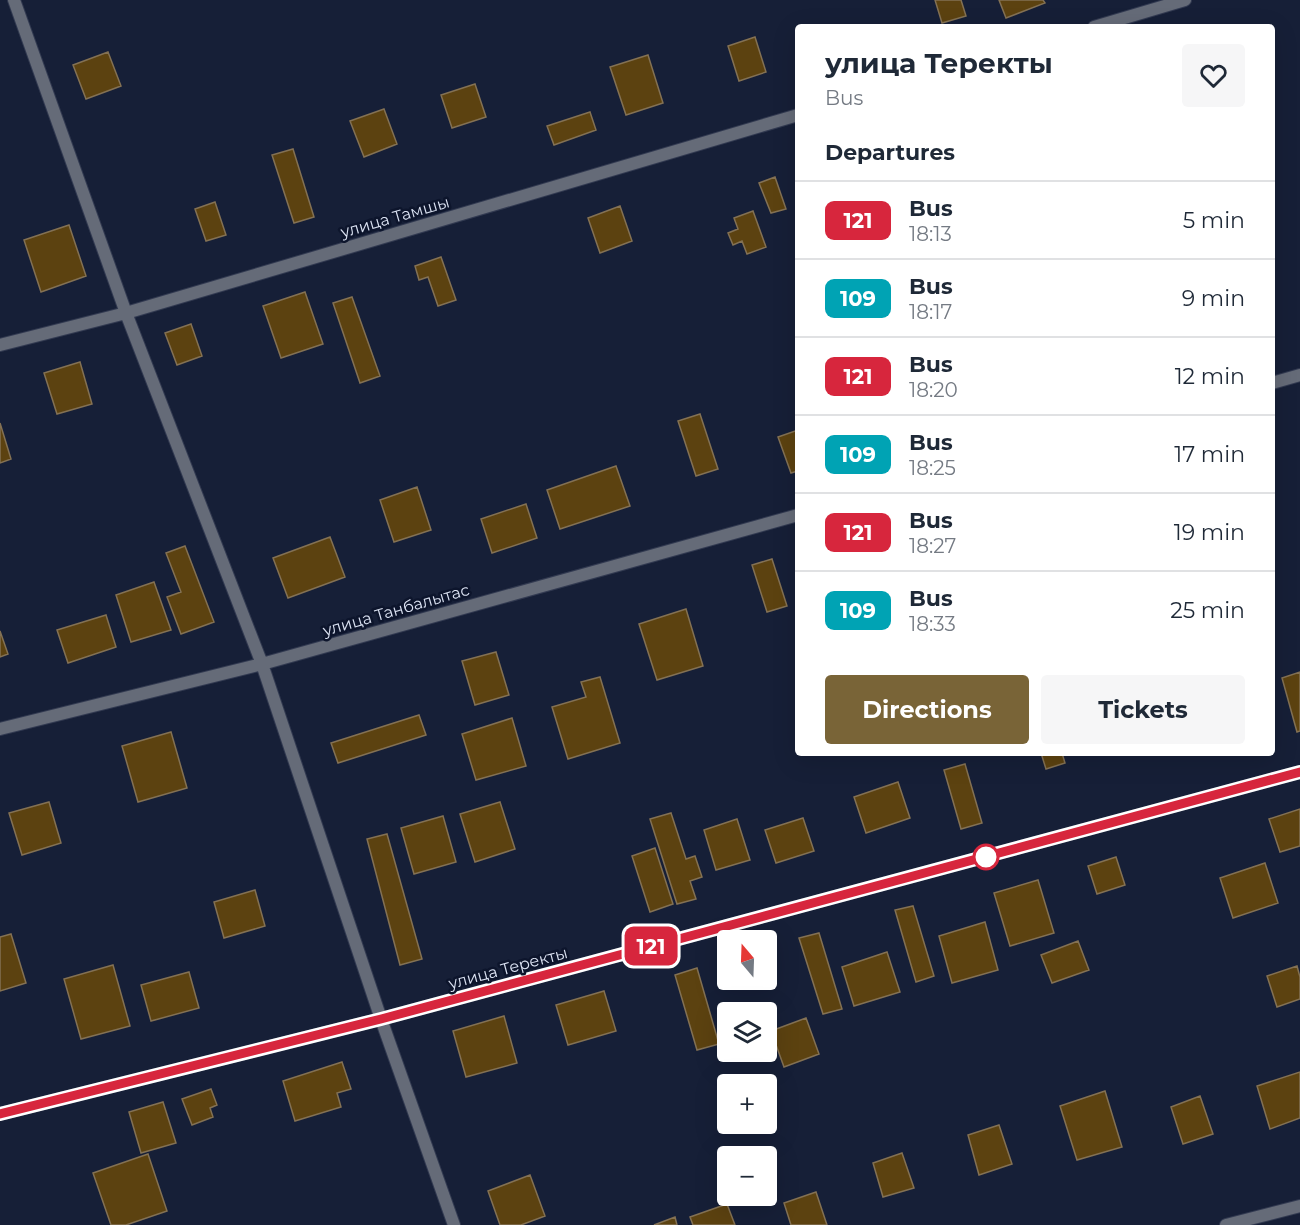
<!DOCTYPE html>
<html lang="en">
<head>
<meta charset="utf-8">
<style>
	body { margin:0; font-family:Montserrat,sans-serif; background:#f6f6f7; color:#1f2937; height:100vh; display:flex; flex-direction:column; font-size:22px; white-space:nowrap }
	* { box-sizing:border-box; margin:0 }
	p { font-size:20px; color:#747a83 }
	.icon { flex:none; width:33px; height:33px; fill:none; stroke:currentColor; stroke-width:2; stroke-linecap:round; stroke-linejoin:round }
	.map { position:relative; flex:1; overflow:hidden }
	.sheet { position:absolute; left:795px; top:24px; width:480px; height:732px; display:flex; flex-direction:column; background:#fff; border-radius:6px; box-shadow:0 6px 24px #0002 }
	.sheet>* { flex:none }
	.badge { padding:0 12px; border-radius:9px; font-size:21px; line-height:39px }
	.needle { width:39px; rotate:341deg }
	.controls { position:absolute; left:717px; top:930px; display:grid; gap:12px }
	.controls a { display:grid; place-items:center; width:60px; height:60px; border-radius:6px; background:#fff; box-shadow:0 6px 24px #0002; font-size:30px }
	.map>.badge { position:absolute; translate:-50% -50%; box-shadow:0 0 0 3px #fff }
	h2 { padding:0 30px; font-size:22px; line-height:54px }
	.round { display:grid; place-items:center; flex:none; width:63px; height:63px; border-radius:6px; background:#f6f6f7 }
	.head { display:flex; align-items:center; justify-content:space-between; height:102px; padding:0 30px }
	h1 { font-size:28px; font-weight:700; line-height:45px }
	.primary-button { display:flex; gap:12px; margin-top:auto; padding:12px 30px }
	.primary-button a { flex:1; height:69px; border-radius:6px; background:#796437; color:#fff; font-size:24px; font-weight:700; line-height:69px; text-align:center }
	.primary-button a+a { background:#f6f6f7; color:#1f2937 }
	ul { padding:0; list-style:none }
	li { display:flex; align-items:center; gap:18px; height:78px; padding:0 30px; border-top:2px solid #e0e1e3 }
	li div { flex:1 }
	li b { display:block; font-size:22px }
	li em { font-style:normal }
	li .badge { min-width:66px; font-weight:700; text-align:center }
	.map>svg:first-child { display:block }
</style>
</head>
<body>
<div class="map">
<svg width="1300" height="1225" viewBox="0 0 1300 1225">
	<rect width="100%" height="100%" fill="#161f37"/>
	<path fill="#5c4210" stroke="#837154" stroke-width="1.5" d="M935,0H961L966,16L942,23Z
		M999,0H1043L1045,3L1006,18Z
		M755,37L766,72L739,81L728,46Z
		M108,52L121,86L86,99L73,65Z
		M648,55L663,103L626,115L610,67Z
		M475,84L486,117L452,128L441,95Z
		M384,109L397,144L364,157L350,121Z
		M590,112L596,130L554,145L547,126Z
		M293,149L314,217L294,223L272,155Z
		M775,177L786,209L771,213L759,183Z
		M215,202L226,235L206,241L195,209Z
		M620,206L632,241L600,253L588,218Z
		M753,211L766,247L747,254L742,241L733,245L728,233L738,229L734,218Z
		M69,225L86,276L41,292L24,240Z
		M441,257L456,300L438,306L428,277L419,280L415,266Z
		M305,292L323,344L281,358L263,306Z
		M352,297L380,376L360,383L333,303Z
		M191,324L202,356L177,365L165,333Z
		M80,362L92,404L57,414L44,373Z
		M700,414L718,469L696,476L678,421Z
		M0,423L11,459L0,463Z
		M798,430V471L791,473L778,437Z
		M616,466L630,506L560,529L547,490Z
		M417,487L431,530L394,542L380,500Z
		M526,504L537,538L492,553L481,519Z
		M330,537L345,577L288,598L273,558Z
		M185,546L214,622L181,634L167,597L181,592L166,553Z
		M772,559L787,606L767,612L752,565Z
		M154,582L171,630L131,642L116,595Z
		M686,609L703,666L657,680L639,624Z
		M106,615L116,647L68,663L57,630Z
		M0,631L8,654L0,657Z
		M496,652L509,695L475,705L462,661Z
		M1300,672V731L1297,732L1282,678Z
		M600,677L620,743L568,759L552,707L586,697L581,682Z
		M419,715L426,735L338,763L331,743Z
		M512,718L526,766L476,780L462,734Z
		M171,732L187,788L138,802L122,746Z
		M1041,753H1062L1065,763L1046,769Z
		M965,764L982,823L961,829L944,770Z
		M898,782L910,818L866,833L854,797Z
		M49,802L61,843L22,855L9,813Z
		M500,802L515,849L475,862L460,814Z
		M1300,809V846L1280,852L1269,819Z
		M671,813L686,859L695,856L702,877L690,881L696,899L677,904L650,819Z
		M443,816L456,862L414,874L401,828Z
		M803,818L814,851L776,863L765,830Z
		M737,819L750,860L716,870L704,830Z
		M387,834L422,959L400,965L367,839Z
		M655,848L673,904L650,912L632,856Z
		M1116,857L1125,885L1097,894L1088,866Z
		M1265,863L1278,903L1233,918L1220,878Z
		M1038,880L1054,933L1010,946L994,893Z
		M255,890L265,926L224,938L214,902Z
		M913,906L934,976L916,982L895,910Z
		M985,922L998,970L952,983L939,936Z
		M819,933L842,1009L823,1014L799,938Z
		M11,934L26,983L0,991V937Z
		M1078,941L1089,970L1052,983L1041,955Z
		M887,952L900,992L854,1006L842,967Z
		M113,965L130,1026L81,1039L64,979Z
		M1297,966L1300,977V999L1277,1007L1267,976Z
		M697,968L719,1044L697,1050L675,975Z
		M189,972L199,1008L151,1021L141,985Z
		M604,991L616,1031L568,1045L556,1005Z
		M504,1016L517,1063L466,1077L453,1031Z
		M806,1018L819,1054L784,1067L771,1031Z
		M342,1062L351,1089L337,1093L341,1107L295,1121L283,1081Z
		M1300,1072V1118L1270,1129L1257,1086Z
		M211,1089L217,1105L210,1108L213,1117L192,1125L182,1099Z
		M1105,1091L1122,1147L1077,1160L1060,1106Z
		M1200,1096L1213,1134L1183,1144L1171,1107Z
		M163,1102L176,1143L141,1153L129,1112Z
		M999,1125L1012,1164L979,1175L968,1135Z
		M902,1153L914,1188L883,1197L873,1163Z
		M148,1154L167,1211L126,1225H111L93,1173Z
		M530,1175L545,1216L521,1225H500L488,1191Z
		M816,1192L827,1225H791L784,1203Z
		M727,1204L735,1225H693L690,1217Z
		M675,1217L677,1225H654Z"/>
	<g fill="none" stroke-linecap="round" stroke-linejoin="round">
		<defs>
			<path id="minor" d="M14,0L126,313L262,664L381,1019L454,1225
				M1094,27L1185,0
				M0,345L126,313L798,115
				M1272,383L1300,375
				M0,729L262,664L798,515
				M0,1114L381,1019L1300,772
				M1226,1225L1300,1206"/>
		</defs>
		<use href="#minor" stroke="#323a51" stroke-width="14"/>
		<use href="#minor" stroke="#656b78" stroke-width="12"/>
	</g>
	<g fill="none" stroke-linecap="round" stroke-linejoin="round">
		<defs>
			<path id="line" d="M0,1114L381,1019L1300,772"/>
		</defs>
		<use href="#line" stroke="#fff" stroke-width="14"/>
		<use href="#line" stroke="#d7263d" stroke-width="9"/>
	</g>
	<circle fill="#fff" stroke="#d7263d" stroke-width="3" cx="986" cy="857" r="12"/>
	<g text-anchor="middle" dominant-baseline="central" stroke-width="5" stroke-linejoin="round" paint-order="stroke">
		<g font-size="16" fill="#dce3f3" stroke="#0d152c">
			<text transform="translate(395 217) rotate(-16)">улица Тамшы</text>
			<text transform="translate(396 610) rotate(-16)">улица Танбалытас</text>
			<text transform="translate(508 968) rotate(-15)">улица Теректы</text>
		</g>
	</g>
</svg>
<div class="controls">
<a><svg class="needle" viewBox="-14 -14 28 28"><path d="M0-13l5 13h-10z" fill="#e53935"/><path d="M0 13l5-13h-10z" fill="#747a83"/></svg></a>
<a><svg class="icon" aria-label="layers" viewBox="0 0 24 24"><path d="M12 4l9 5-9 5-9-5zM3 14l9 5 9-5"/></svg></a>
<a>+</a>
<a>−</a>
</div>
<b class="badge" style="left:651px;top:946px;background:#d7263d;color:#fff">121</b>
<section class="sheet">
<div class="head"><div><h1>улица Теректы</h1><p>Bus</p></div><a class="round"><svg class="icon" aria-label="heart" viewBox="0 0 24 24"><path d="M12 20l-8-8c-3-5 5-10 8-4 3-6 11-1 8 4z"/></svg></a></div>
<h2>Departures</h2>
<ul>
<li><span class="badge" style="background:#d7263d;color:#fff">121</span><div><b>Bus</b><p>18:13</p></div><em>5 min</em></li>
<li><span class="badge" style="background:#00a3b4;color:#fff">109</span><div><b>Bus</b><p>18:17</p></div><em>9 min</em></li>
<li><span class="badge" style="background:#d7263d;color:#fff">121</span><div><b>Bus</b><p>18:20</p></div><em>12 min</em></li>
<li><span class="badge" style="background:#00a3b4;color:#fff">109</span><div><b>Bus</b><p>18:25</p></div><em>17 min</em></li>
<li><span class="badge" style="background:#d7263d;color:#fff">121</span><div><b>Bus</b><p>18:27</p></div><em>19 min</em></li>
<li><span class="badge" style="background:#00a3b4;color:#fff">109</span><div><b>Bus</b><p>18:33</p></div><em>25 min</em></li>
</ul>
<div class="primary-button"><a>Directions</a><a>Tickets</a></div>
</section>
</div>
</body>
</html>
